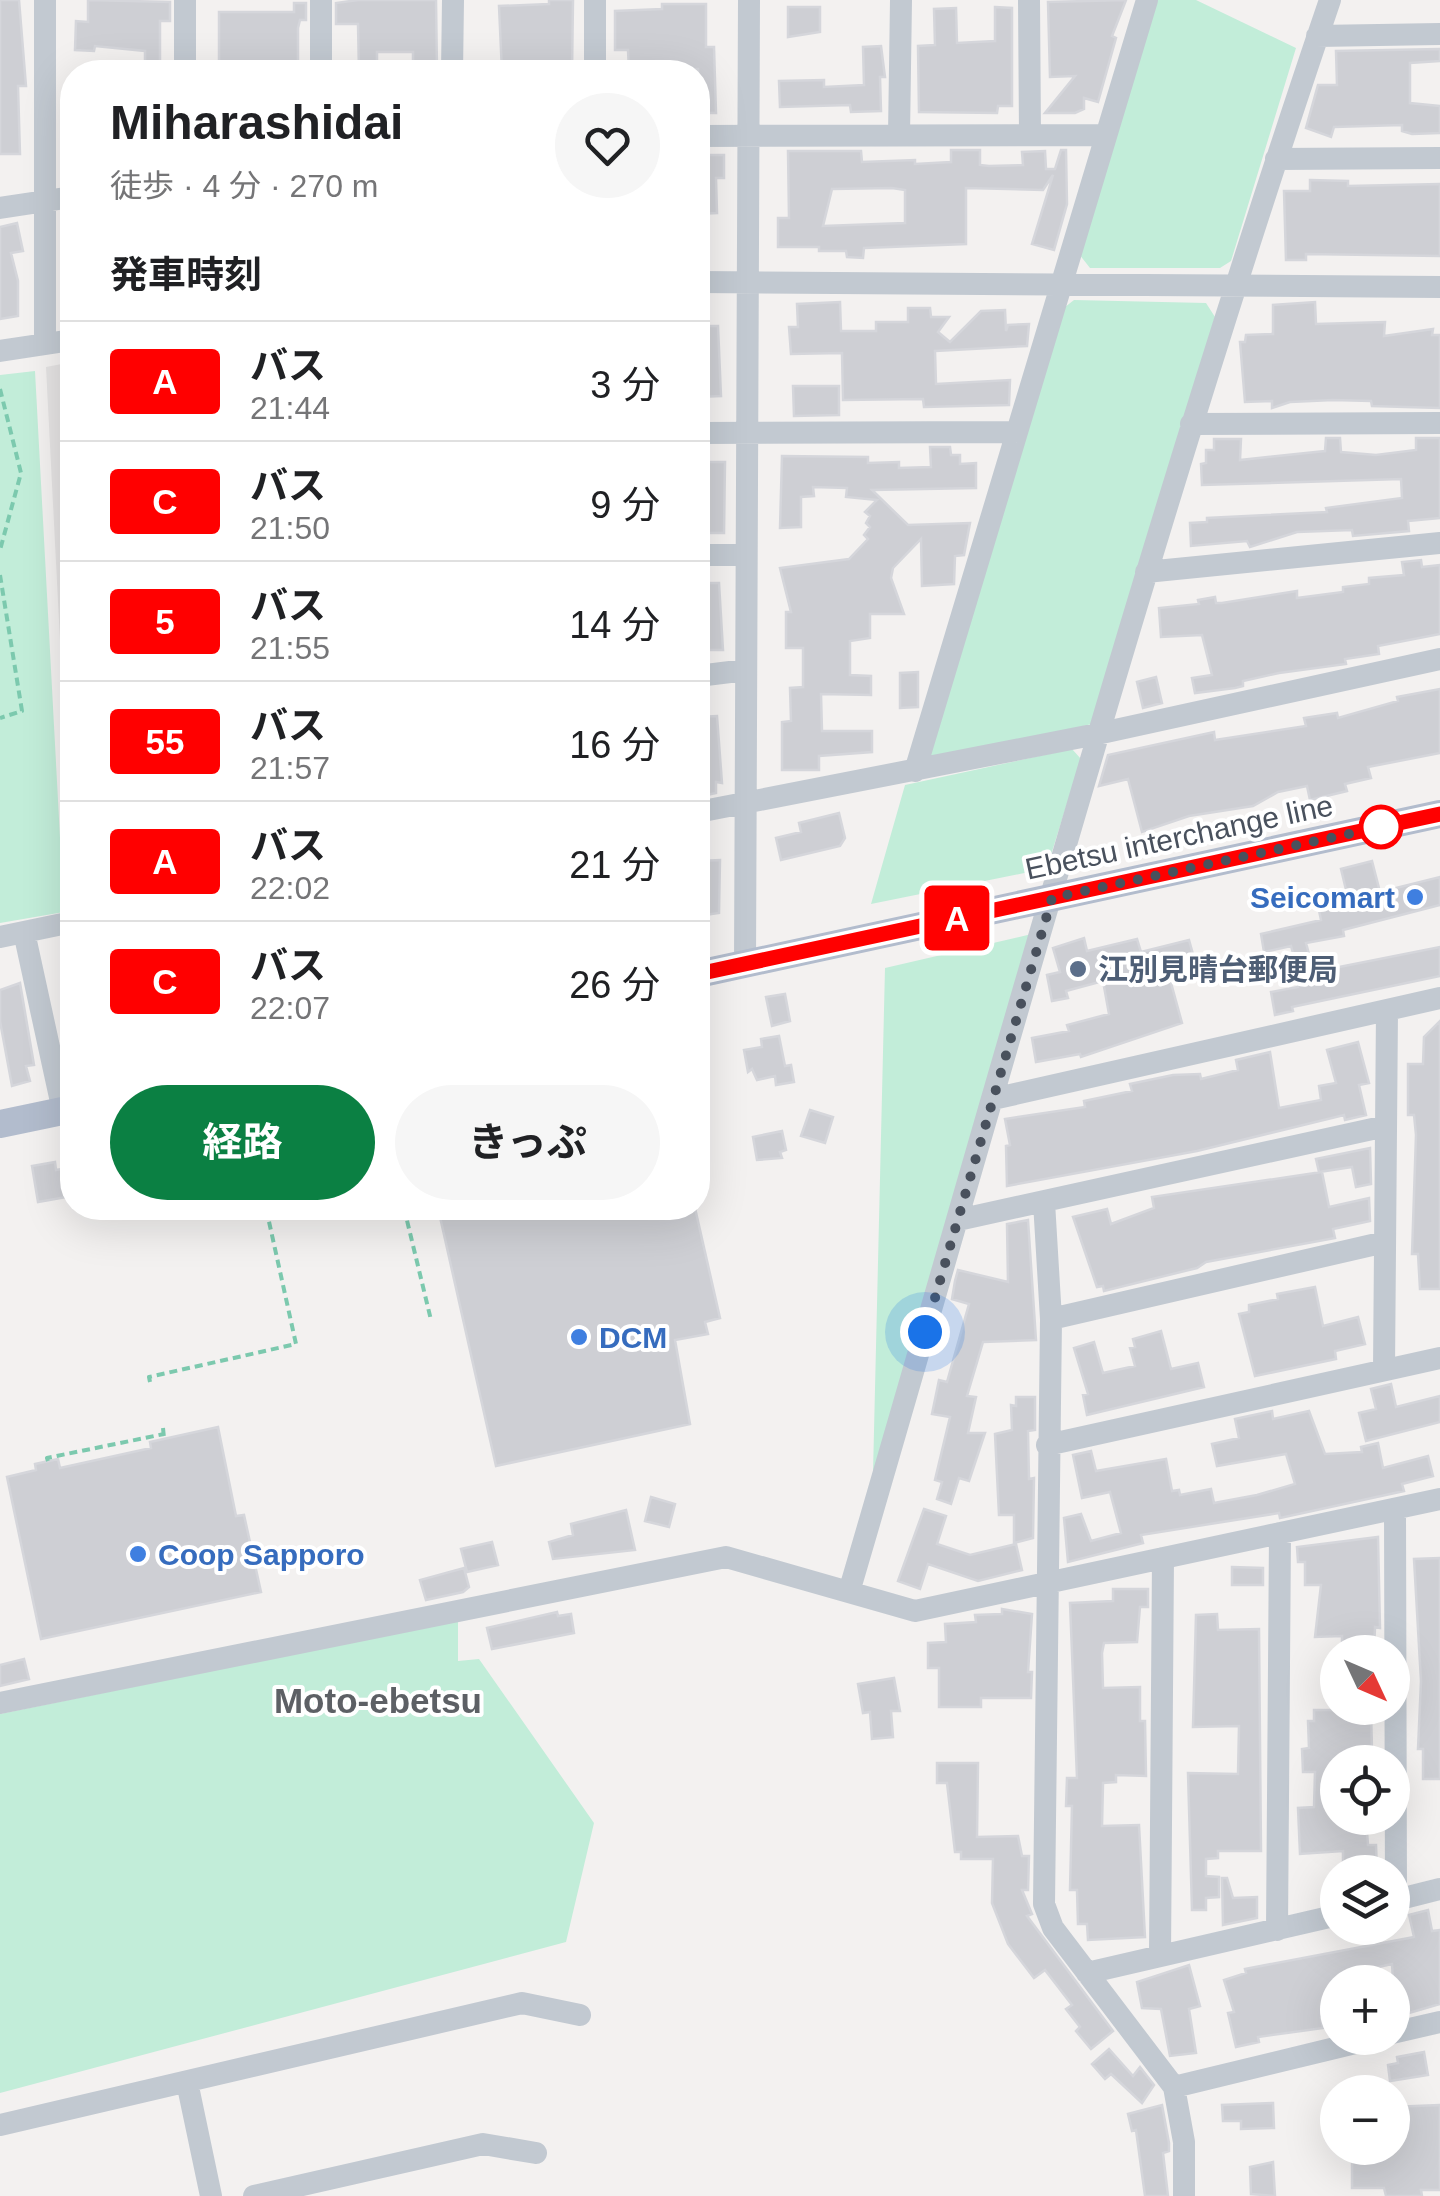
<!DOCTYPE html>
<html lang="ja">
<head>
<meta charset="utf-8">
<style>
	body { margin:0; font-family:Helvetica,"Noto Sans JP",sans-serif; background:#f6f6f6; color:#202124; height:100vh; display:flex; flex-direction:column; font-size:38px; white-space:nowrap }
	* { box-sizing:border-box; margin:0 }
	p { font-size:32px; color:#757577 }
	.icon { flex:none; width:55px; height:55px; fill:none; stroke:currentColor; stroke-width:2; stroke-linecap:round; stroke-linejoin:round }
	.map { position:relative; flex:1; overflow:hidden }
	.panel { position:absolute; left:60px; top:60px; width:650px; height:1160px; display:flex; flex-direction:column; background:#fff; border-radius:40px; box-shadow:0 10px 40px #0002 }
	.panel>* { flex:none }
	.badge { padding:0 20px; border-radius:8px; font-size:35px; line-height:65px }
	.needle { width:65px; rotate:134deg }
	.controls { position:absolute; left:1320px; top:1635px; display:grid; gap:20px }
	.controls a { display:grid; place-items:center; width:90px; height:90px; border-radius:50%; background:#fff; box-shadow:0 10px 40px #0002; font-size:50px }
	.you { position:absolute; width:50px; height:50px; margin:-25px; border:8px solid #fff; border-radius:50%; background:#1a73e8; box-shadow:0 0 0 15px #1a73e833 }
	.map>.badge { position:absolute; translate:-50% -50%; box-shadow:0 0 0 5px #fff }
	h2 { padding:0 50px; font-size:38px; line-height:90px }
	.round { display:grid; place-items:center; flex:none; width:105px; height:105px; border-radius:52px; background:#f6f6f6 }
	.summary { display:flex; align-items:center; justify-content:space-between; height:170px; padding:0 50px }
	h1 { font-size:48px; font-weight:700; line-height:75px }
	.cta { display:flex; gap:20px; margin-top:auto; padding:20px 50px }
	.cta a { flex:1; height:115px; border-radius:60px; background:#0b8043; color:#fff; font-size:40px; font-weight:700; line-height:115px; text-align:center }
	.cta a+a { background:#f6f6f6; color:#202124 }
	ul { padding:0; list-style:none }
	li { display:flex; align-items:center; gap:30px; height:120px; padding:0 50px; border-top:2px solid #e0e0e0 }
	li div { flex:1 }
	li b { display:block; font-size:38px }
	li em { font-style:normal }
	li .badge { min-width:110px; font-weight:700; text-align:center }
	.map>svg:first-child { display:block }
</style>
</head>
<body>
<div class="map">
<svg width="1440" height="2196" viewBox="0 0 1440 2196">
	<rect width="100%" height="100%" fill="#f3f1f0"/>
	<path fill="#e4e2e2" d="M72,362V876L46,367Z"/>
	<path fill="#c2edd9" d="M1157,0H1196L1296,48L1231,261L1220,268H1090L1079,254Z
		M1074,300L1206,303L1215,317L1092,724L936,759L929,755L1060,311Z
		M35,371L64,912L0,923V375Z
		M1072,749L1081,759L1050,858L1034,871L871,904L905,785Z
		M1036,933L873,1473L885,968Z
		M458,1620V1661L479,1659L594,1823L566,1942L0,2093V1714Z"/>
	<path fill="#cecfd4" stroke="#d5d6db" stroke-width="2.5" fill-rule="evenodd" d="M0,0H19L26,86H18L20,154H0Z
		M88,0L170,2V21H160V72H145V51L95,46L94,51L75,50L76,21L88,22Z
		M358,0H436L437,72H413V52H377V72H359L358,24H336V3Z
		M549,0H573L572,72H502L499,6L549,4Z
		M1126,0L1112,36L1116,38L1098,102L1084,98V109L1075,113H1045L1075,76L1050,77L1048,2Z
		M294,3H306V20H300L298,28V69L219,71V12H294Z
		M662,4H706V47H714L716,113H698V69L629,71L628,50H615V11L662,9Z
		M788,7H820V32L788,37Z
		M995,7L1012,8V106H998L997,113L919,112L918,46L935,45L934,9L956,8L957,43L995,41Z
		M881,46L885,77H880L881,111L851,112L850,105L780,107L779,81L824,80V87L864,85L863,47Z
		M1440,49V61L1410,63V103L1440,106V133L1412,134L1402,131V125L1334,127L1331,137L1306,128L1318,85H1337L1336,51Z
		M951,150H980V165L989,166L1023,165L1022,152L1045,151L1046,169H1055L1061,150H1066L1067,204L1054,250L1032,244L1053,175L1043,190L966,188V244L864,248L863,258L847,257L846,251H819V247H778V218H789L788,151H861L862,162L915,160V164L951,162ZM892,188L905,190V223L823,226L832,189Z
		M698,155H724V178H716L717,213L698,214Z
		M1310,180L1348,181V186L1440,184V256L1306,254V260H1286L1284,191H1310Z
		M17,223L23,251L11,253L18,281V316L0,319V227Z
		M840,302L841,331H876V322H908V308H930L931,317H949L938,332L950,342L981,311L1005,310L1006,331L1008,325L1029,324L1027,346L935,351L936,384L1010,380L1009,405L924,407L923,399L843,400L842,353L791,354L789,327H798L797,304Z
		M1315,302L1316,324L1385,322L1384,336L1433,329L1432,335H1440V408L1372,406L1371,401L1333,400L1290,402L1272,408V401L1245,402L1240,342H1245L1246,335L1273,334V305Z
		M698,326H718L721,396L698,397Z
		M793,386H839V415L794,416Z
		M1326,438H1340L1341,452L1376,455L1416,450V438H1440V518L1408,521L1409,531L1353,536L1352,530L1297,532L1250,547L1247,541L1191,546L1190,523L1207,522V518L1327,512L1326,508L1402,498L1401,479L1202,485L1201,464L1206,463V450H1214V439H1241L1240,460L1325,451Z
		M930,447H950L951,455H960V464L976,463V488L872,490L908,525L970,523L964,555L955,556L954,584L922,586L921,539L893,568L891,578L904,614H870V638L850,641V675L871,676V695L821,694L822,731H872V752L819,756V770H782V722L791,721L790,688L803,687V648H786V612H791L780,568L849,559L868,539L864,535L870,527L866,523L870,516L865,512L877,500L846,497L847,488L813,487L814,496L801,497V527L780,528L782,456L868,457V463L899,462V468L931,467Z
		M707,462H725L724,533H698L700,468H707Z
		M1421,560L1422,567L1440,565V634L1378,646L1379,654L1345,659L1346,664L1279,673L1243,681V686L1235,688L1195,693L1192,678L1212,675L1202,635L1161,637L1159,608L1199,604L1198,600L1215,597L1216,603H1222L1297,591V598L1343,592V587L1369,584V578L1404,575L1402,562Z
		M698,583H719L723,650H702Z
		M918,672V707L900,708V673Z
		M1156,677L1162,703L1143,708L1137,682Z
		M1440,689V753L1368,767L1371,778L1345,784L1347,791L1310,800L1307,786L1278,792L1253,806L1189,816L1142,832L1128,779L1099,786L1108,755L1214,732L1215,740L1306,726L1304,718L1337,713L1338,718L1398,701L1397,697Z
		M717,716L722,783L716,782V793L698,797V717Z
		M839,813L845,838L840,846L781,860L776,838L801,832L799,823Z
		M720,860L719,913L698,916V861Z
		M1372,861L1380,892L1440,877V905L1343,930L1344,936L1306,943L1314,972L1440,947V976L1292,1007L1293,1011L1275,1015L1271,992L1298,987L1299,975L1291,946L1264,952L1261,934L1321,920L1317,901L1347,894L1341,869Z
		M1084,938L1087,951L1137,939L1141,952L1189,940L1196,965L1168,972L1182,1023L1081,1057L1080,1054L1036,1062L1032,1038L1069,1031L1067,1025L1109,1014L1103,981L1066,991L1068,998L1052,1001L1047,975L1060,972L1053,948Z
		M20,983L34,1065L26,1066L30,1081L12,1086L0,1021V990Z
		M785,994L790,1021L772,1026L766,997Z
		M1440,1021V1289H1420L1418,1254H1412L1416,1135L1414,1115H1408V1064H1423L1424,1037Z
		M779,1036L785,1066L791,1065L794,1082L776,1085L775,1076L757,1080L752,1069L748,1072L744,1050L762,1047L761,1039Z
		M1358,1042L1369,1083L1359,1085L1366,1115L1345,1120L1344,1115L1197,1151L1007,1186L1006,1146L1010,1145L1005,1119L1085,1107L1084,1101L1132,1091L1130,1084L1173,1075L1200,1074L1201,1079L1238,1070L1236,1060L1270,1052L1279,1108L1321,1100L1319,1086L1336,1083L1327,1050Z
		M810,1110L833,1117L825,1143L801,1136Z
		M782,1131L786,1150L780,1152L782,1158L757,1160L753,1137Z
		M1370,1148L1371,1184L1356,1187L1352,1167L1319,1172L1316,1159Z
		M55,1162L56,1170L68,1168L72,1196L38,1202L32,1166Z
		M1322,1172L1329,1207L1369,1198L1370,1221L1333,1229L1335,1238L1206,1262L1197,1268L1104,1291L1103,1286L1097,1287L1073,1217L1107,1209L1111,1224L1154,1208L1152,1197Z
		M438,1208H695L720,1318L705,1322L708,1334L675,1340L690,1424L496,1466Z
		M1028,1220L1036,1340L983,1342L967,1396L976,1397L968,1433H985L969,1481L959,1478L951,1504L937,1499L942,1482L935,1480L950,1417L932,1414L939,1380L947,1382L969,1304L952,1299L955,1281L958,1270L1008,1282L1007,1224Z
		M1315,1287L1323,1326L1358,1317L1365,1344L1335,1351L1336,1359L1255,1376L1239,1314L1249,1312V1305L1278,1299L1277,1294Z
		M1161,1331L1171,1369L1198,1363L1204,1387L1087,1415L1083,1395L1088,1394L1074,1348L1094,1342L1103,1373L1135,1366L1130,1348L1135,1347L1133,1339Z
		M1391,1384L1396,1407L1440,1396V1422L1366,1441L1359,1413L1376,1409L1371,1389Z
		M1016,1397H1035V1430L1028,1431L1029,1479L1034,1478L1033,1538L1014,1543V1515H999L995,1434L1012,1430L1011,1405L1016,1406Z
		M1272,1411L1273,1419L1309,1411L1325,1454L1362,1452L1361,1447L1378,1443L1383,1468L1428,1456L1433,1476L1402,1484L1404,1491L1280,1518L1279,1513L1141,1535L1143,1543L1068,1562L1064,1518L1081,1514L1091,1541L1121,1533L1110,1492L1082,1498L1073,1455L1091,1451L1096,1471L1166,1459L1172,1491L1179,1490L1180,1495L1211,1489L1214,1503L1257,1495L1295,1484L1286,1454L1217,1466L1212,1444L1239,1438L1235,1419Z
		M218,1427L236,1516L244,1515L261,1592L41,1639L7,1477L36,1470L35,1464L58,1459L60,1468L151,1448L150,1442Z
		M651,1497L675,1504L669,1527L645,1521Z
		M924,1509L946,1516L937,1544L970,1555L1016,1544L1022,1570L978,1581L928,1564L920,1589L898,1581Z
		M626,1510L635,1550L553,1559L549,1542L573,1535L571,1524Z
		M1378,1537L1380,1628L1375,1627L1374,1650L1342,1652V1636L1315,1637L1321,1585H1305V1562H1298L1297,1547Z
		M492,1542L498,1565L467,1572L461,1549Z
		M1440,1558V1779H1423V1749H1418L1421,1681L1414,1559Z
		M1232,1567L1263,1568V1585H1232Z
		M464,1568L469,1587L463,1592L426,1600L420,1580Z
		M1113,1589H1148V1607H1140L1137,1642L1104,1643L1102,1653L1103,1688L1140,1687V1721H1145L1146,1776L1116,1775V1782L1103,1783L1102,1826L1139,1825L1145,1937L1088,1940L1087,1924H1078L1077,1890H1070L1072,1806H1066L1067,1778H1077L1070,1603L1113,1601Z
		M1002,1609L1032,1614L1028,1672H1032L1031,1698H981V1707H939V1668H928V1643L946,1642L945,1624L976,1622L975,1615L1002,1614Z
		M557,1612L558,1616L571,1614L574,1633L492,1649L487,1628Z
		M1217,1614L1218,1630L1259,1629L1261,1851H1218V1858L1206,1859V1876L1219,1877V1897L1206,1898V1910H1192L1188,1773L1238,1774L1239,1726L1193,1727L1196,1615Z
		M24,1659L29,1679L0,1686V1665Z
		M894,1678L900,1711H891L893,1737L872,1739L870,1712L863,1713L858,1684Z
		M1314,1710H1371L1372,1750L1366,1752V1761H1336L1335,1818H1366L1368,1845H1376L1377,1872H1343V1851L1300,1854L1298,1808L1314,1807L1315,1772H1303L1302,1749L1309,1748L1308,1721H1314Z
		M937,1763H978L977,1837L1018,1836L1022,1856H1029L1028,1890H1022L1032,1914L1027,1916L1113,2031L1091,2049L1076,2031L1080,2027L1066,2009L1072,2005L1045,1970L1034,1978L1008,1944L992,1903L993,1859H961V1852H955L947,1783H937Z
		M1222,1878H1227L1233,1898L1257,1897V1918L1223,1925Z
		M1428,1910L1432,1931L1440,1930V2004L1395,2017L1392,1964L1338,1976V2012L1321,2018L1323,2028L1258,2037L1259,2042L1236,2047L1228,2013L1234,2012L1224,1980L1246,1973L1245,1969L1414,1937L1409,1915Z
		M1189,1965L1200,2006L1189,2009L1196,2053L1170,2056L1161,2009L1142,2008L1137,1982Z
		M1109,2049L1133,2076L1140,2067L1154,2085L1142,2103L1111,2074L1105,2079L1092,2064Z
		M1424,2052L1428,2075L1390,2081L1388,2065L1398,2063L1397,2057Z
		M1273,2103L1274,2128L1241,2129V2121H1223L1222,2105Z
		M1162,2105L1169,2143V2151L1163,2153L1168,2196H1145L1136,2130L1132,2131L1128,2114Z
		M1440,2105V2190H1421L1422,2196H1386L1384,2188H1352V2149L1392,2148V2107Z
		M1273,2162L1275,2196L1251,2194L1250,2167Z"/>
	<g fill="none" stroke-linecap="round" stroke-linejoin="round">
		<path stroke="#7cc9ae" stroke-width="4" stroke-dasharray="8 5" stroke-linecap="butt" d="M0,389L21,473L0,550
			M0,575L22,711L0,718
			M404,1208L431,1320
			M150,1382L149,1377L296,1344L266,1208
			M163,1428L164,1438
			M48,1461L47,1458L164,1434"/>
		<path stroke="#c2c9d1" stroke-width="22" d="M45,0V344
			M595,0V72
			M1029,0L1030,135
			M1317,36L1440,34
			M185,72V0
			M321,72V0
			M452,72L453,0
			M899,135L901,0
			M698,136L1106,135
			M1276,159L1440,158
			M0,208L72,197
			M698,282L1440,287
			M0,351L72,340
			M1191,424L1440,423
			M698,433L1016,432
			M698,555H746
			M1146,572L1440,543
			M698,676L746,670
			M915,771L1147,0
			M698,812L1097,734L1440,659
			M24,932L63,1111
			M0,937L72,922
			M745,964L749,0
			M993,1099L1440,998
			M1044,1202L1051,1319L1044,1904L1053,1928L1174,2087L1184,2142V2196
			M958,1220L1386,1126
			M1051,1319L1385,1242
			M1384,1369L1387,1010
			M1047,1445L1440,1358
			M1395,1509L1396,1900
			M849,1592C1005,1060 1151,525 1330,0
			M0,1703L726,1557L915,1611L1440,1499
			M1392,1901L1440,1889
			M1277,1930L1280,1533
			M1160,1956L1163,1558
			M1087,1973L1338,1915
			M1392,2033L1440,2022
			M187,2082L211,2196
			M1174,2087L1376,2038
			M0,2125L522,2003L580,2015
			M254,2196L483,2144L536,2153"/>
		<path stroke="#b2bccd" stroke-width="28" d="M698,974L1440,814
			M0,1124L72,1109"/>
	</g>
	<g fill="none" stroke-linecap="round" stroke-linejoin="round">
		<defs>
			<path id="line" d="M698,974L1440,814"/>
		</defs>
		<use href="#line" stroke="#fff" stroke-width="22"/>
		<use href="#line" stroke="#f00" stroke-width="15"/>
		<path stroke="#49515d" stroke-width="10" stroke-dasharray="0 18" d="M925,1332L1052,898L1381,827"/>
	</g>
	<circle fill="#fff" stroke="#f00" stroke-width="5" cx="1381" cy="827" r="20"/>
	<g fill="#3f7fe0" stroke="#fff" stroke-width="4">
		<circle cx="1415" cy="897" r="10"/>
		<circle cx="579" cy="1337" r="10"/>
		<circle cx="138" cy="1554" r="10"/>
	</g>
	<circle fill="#5c6f8a" stroke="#fff" stroke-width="4" cx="1078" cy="969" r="10"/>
	<g text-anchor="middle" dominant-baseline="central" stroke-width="8" stroke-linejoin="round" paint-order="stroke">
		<g font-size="30" fill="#49515d" stroke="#fff">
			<text transform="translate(1179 837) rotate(-12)">Ebetsu interchange line</text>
		</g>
		<g font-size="30" font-weight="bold" fill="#366cbe" stroke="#fff" text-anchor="start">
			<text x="1395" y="897" text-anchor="end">Seicomart</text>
			<text x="599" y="1337">DCM</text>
			<text x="158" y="1554">Coop Sapporo</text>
		</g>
		<g font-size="30" font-weight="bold" fill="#4e5e75" stroke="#fff" text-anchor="start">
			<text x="1098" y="969">江別見晴台郵便局</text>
		</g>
		<g font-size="35" font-weight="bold" fill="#5d6065" stroke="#fff">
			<text x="378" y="1700">Moto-ebetsu</text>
		</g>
	</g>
</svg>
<div class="controls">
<a><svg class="needle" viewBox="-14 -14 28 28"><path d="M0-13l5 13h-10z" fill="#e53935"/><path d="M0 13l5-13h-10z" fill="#757577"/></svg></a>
<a><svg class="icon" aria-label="locate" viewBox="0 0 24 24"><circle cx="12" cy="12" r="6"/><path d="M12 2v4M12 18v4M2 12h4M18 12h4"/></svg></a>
<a><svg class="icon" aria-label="layers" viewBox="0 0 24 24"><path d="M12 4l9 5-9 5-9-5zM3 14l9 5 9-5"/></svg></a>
<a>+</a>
<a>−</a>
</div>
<div class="you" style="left:925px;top:1332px"></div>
<b class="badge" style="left:957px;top:918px;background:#f00;color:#fff">A</b>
<section class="panel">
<div class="summary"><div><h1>Miharashidai</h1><p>徒歩 · 4 分 · 270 m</p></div><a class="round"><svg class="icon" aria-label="heart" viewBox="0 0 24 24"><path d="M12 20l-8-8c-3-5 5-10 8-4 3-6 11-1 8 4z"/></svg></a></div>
<h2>発車時刻</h2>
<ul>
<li><span class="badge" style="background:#f00;color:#fff">A</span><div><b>バス</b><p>21:44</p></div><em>3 分</em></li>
<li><span class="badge" style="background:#f00;color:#fff">C</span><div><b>バス</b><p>21:50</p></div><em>9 分</em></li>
<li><span class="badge" style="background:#f00;color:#fff">5</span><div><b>バス</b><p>21:55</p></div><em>14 分</em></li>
<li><span class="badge" style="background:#f00;color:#fff">55</span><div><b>バス</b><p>21:57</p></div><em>16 分</em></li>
<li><span class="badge" style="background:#f00;color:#fff">A</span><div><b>バス</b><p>22:02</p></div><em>21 分</em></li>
<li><span class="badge" style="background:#f00;color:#fff">C</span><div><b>バス</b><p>22:07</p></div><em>26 分</em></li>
</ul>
<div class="cta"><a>経路</a><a>きっぷ</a></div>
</section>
</div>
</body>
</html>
